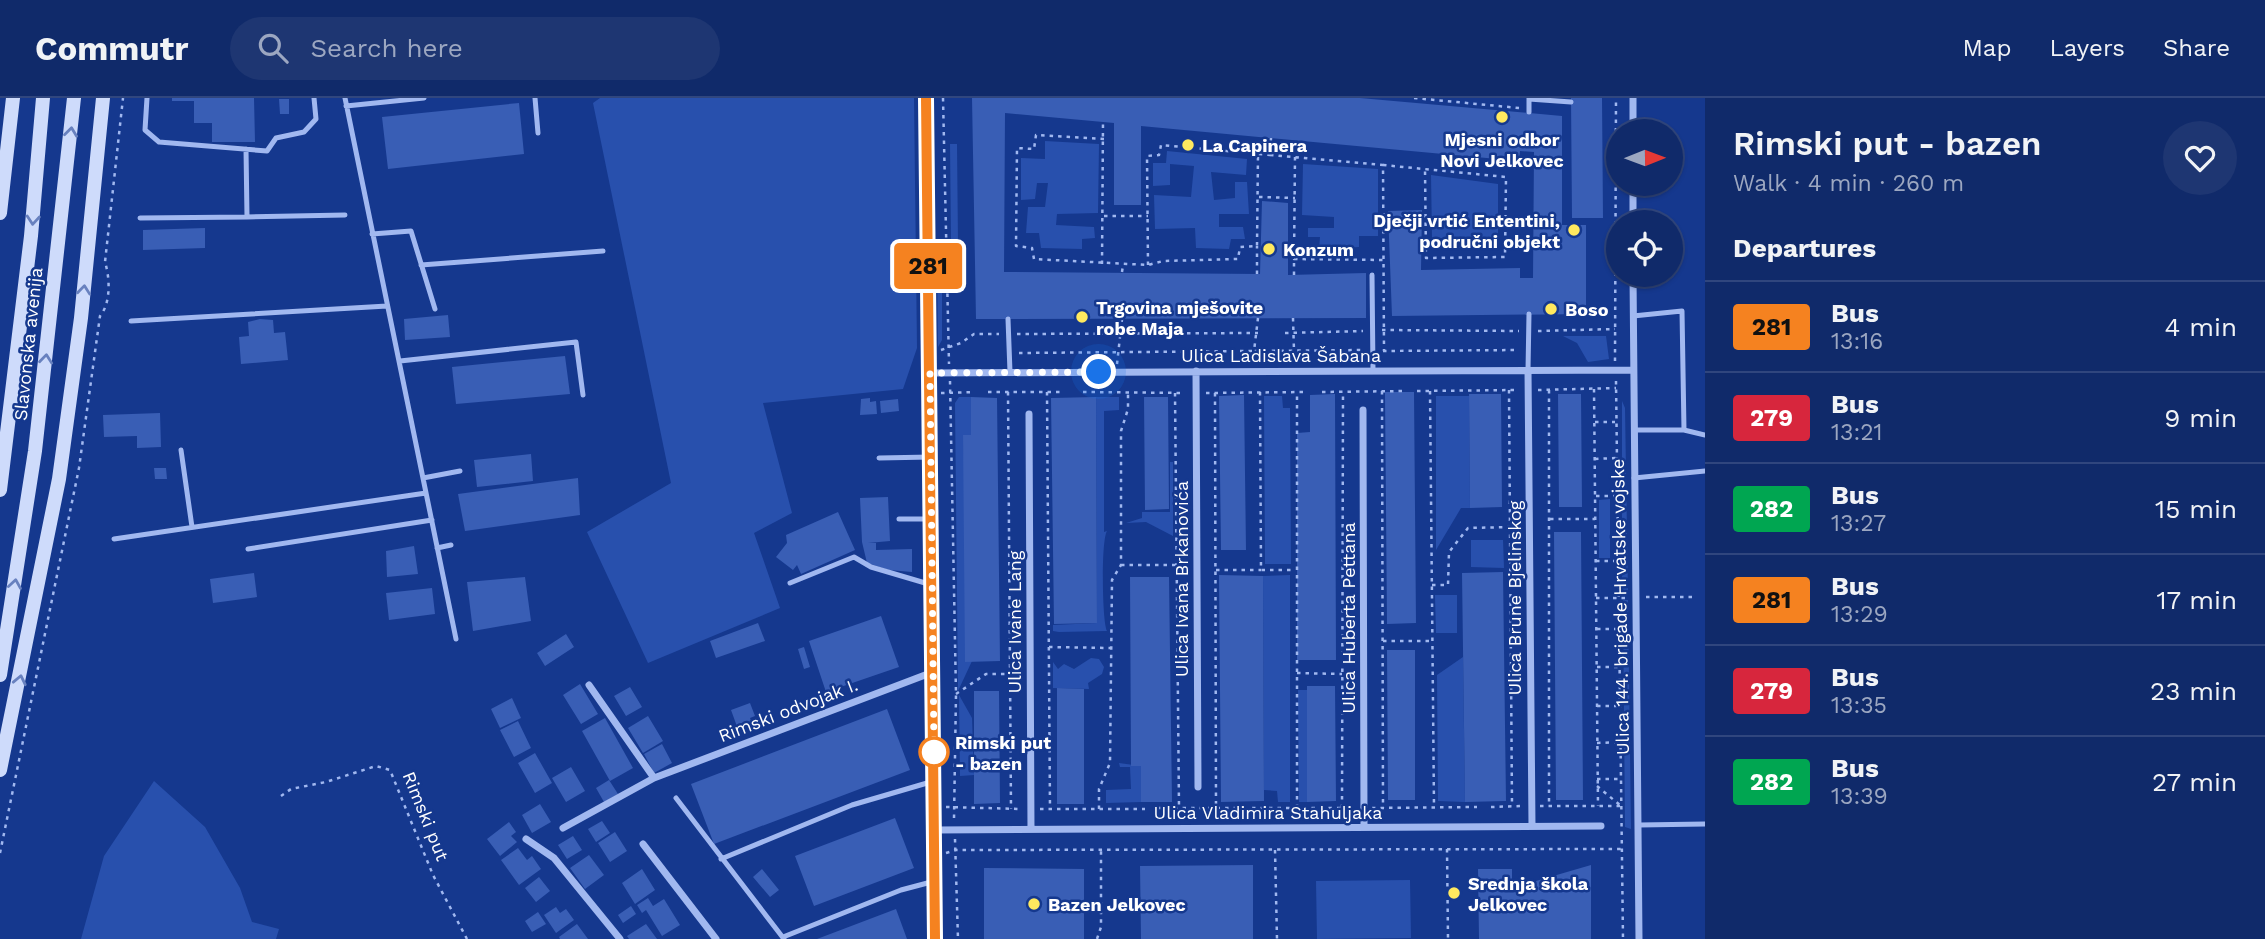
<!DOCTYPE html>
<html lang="en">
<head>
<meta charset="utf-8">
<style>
	body { margin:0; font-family:"Work Sans",sans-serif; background:#1e3672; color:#f1f3f6; height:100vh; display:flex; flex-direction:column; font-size:26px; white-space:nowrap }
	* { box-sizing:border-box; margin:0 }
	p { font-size:23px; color:#9ca7c1 }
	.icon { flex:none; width:38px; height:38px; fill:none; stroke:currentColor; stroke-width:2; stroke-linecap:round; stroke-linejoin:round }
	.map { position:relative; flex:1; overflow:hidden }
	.drawer { display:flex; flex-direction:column; background:#102a6a; width:560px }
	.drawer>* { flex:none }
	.badge { padding:0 14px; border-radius:5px; font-size:24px; line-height:46px }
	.needle { width:46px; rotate:89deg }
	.controls { position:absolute; left:1606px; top:21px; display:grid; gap:14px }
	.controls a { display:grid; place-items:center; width:77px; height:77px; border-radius:50%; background:#102a6a; box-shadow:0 2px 5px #0004,0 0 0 2px #30467e; font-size:35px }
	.you { position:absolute; width:35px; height:35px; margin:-18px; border:5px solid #fff; border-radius:50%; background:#1a73e8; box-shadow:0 0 0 10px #1a73e833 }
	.map>.badge { position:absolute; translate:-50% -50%; box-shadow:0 0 0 4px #fff }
	h2 { padding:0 28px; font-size:26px; line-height:63px }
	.round { display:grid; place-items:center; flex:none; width:74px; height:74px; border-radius:37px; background:#1e3672 }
	.head { display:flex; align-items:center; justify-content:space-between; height:119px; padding:0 28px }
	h1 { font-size:33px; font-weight:600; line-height:52px }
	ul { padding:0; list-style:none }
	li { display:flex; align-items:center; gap:21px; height:91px; padding:0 28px; border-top:2px solid #30467e }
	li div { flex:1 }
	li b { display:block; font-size:26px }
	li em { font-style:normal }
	li .badge { min-width:77px; font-weight:700; text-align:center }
	header { display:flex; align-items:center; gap:42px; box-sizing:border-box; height:98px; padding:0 35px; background:#102a6a; border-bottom:2px solid #30467e }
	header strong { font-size:33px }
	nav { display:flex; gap:38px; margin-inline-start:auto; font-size:24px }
	.search { width:490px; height:63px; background:#1e3672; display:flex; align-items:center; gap:18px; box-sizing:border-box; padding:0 24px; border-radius:38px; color:#9ca7c1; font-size:26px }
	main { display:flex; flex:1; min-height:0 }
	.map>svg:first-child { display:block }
</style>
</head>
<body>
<header>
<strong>Commutr</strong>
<div class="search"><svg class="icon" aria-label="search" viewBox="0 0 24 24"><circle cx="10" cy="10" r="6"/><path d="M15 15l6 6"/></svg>Search here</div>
<nav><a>Map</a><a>Layers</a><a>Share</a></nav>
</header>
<main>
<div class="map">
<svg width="1705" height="841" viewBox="0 0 1705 841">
	<rect width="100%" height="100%" fill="#15388e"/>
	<path fill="#2850ad" d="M600,0H914L917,250L903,291L763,305L792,415L754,435L780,510L648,565L587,434L671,385L593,5Z
		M1045,43L1099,46L1098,115L1057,116L1056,127L1094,129L1095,140L1082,141V151L1041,150L1039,135H1026L1028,109H1045L1048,85H1037L1035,101L1021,102V60L1045,61Z
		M950,46H957L958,145H951Z
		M1167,53L1247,61L1246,77L1211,74L1214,102L1235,100V84H1247L1249,116H1219V129H1243L1245,141H1231L1229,151L1196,150L1195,130L1155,131L1154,97L1191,99L1194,68L1170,66V87L1153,88V65H1166Z
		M1303,66L1378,71V138H1359V149L1319,151L1320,139H1308V130H1334V119L1302,117Z
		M1431,77L1498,86V150H1444V140H1432Z
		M937,156L942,157V242L938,249Z
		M1563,238H1606L1609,261L1588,264L1577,245Z
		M1264,298H1282L1283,310H1290L1291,466H1265Z
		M1436,298H1469L1470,410H1461L1436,452Z
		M959,299H971V337H963L972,563L958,593L955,305Z
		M1096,299H1119V312L1104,313V434L1107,433C1101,442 1102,523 1107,533L1059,534L1053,533V527L1097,525Z
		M1622,303L1625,310L1628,497L1622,498Z
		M1170,364H1173V438L1146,424L1126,425L1142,420V414H1170Z
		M1610,401V460H1599V402Z
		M1471,442H1503L1504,470L1471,469Z
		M1290,477V704H1278L1277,693L1264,692L1263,478Z
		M1435,497H1457V535H1436Z
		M1623,502H1628L1631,731L1625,729Z
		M1463,559L1465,704L1438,703L1437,577Z
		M1091,560L1099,561L1104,569L1102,576L1088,585L1089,591L1053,590V564L1058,571L1064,566L1074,571Z
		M1298,592H1307V704H1299Z
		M959,597L972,620L974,677L960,678Z
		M1119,665L1141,668V704L1106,705V692L1131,691L1130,669H1120Z
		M154,683L205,729L240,790L252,824L279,831L276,841H81L104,758Z
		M1410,782L1411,840L1317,841L1316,783Z"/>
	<path fill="#395eb5" d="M172,0H254L255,44H212V25H194V3H172Z
		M972,0H1360L1562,18V127H1586V216L1392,218L1388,113L1422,112L1421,172L1520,170V180H1533L1534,54L1520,53L1519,63L1141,28V107H1114V25L1005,15L1004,174L1260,176L1262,103L1288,105V177L1366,175V220L976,221Z
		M1571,0H1602L1603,120H1572Z
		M279,1H289V16H280Z
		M519,5L524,56L388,71L382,19Z
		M205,130V150L143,152V132Z
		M448,217L450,239L405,242L404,221Z
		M260,221L273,222L274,235L285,234L288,262L241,266L239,239L249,238L248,224Z
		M565,258L570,296L456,306L452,269Z
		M1385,294H1414L1416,525L1387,526Z
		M1335,296L1336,562H1297V335L1310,334V297Z
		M1469,296H1501L1502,409L1470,410Z
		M1558,296H1581L1582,409H1559Z
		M1244,297L1246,452H1221L1219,298Z
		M971,299L997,300L1000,563L965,564L963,337H971Z
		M1096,299L1097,525L1054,526L1051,300Z
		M1144,299H1168L1169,411L1145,412Z
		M870,300V304L876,303L877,316L860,317L861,301Z
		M898,301L899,313L881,315L880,303Z
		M160,315L161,349L137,350V338L104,339L103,317Z
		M531,356L533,383L477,389L474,362Z
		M154,370H166L167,381H155Z
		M578,380L580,417L465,433L458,396Z
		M888,399L890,443L868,445H876V452L912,451V474L889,472L867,465L862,444L860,400Z
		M838,414L855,452L801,476L797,467L793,472L776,459L787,445L786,437Z
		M1554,434H1581L1583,702H1556Z
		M414,448L418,476L387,479L386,453Z
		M1503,474L1506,703L1465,704L1462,475Z
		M254,475L257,499L213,505L210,481Z
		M1219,477L1263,478L1264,703L1221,704Z
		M525,479L531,523L473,533L467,484Z
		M1130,479H1169L1172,704H1141V668H1131Z
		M432,490L435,516L389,522L386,495Z
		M881,518L899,569L826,594L809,543Z
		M758,525L765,543L716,560L710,543Z
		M566,536L574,549L545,568L537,555Z
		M804,549L810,569L804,571L798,551Z
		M1387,552H1415V702H1388Z
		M580,586L598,616L581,626L563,597Z
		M1307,588H1335L1336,703L1307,704Z
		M630,589L642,609L626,618L614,598Z
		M1057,590L1084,591V706H1057Z
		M974,593H999L1000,705L974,706Z
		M512,600L521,620L500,630L491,611Z
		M750,605L755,618L750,620L754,629L739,634L731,612Z
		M887,611L910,672L714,746L691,686Z
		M648,618L663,643L643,655L628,630Z
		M605,620L633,670L610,683L582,633Z
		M518,623L531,650L514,659L500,632Z
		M662,646L672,665L654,675L644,656Z
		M535,655L552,685L535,695L518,665Z
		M571,669L585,693L566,704L552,680Z
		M609,682L618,696L604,704L596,690Z
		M540,706L551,724L532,735L522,717Z
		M895,720L914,770L814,808L795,758Z
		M602,723L610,735L596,744L588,731Z
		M509,724L516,734L511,738L517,744L500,758L487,741Z
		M615,734L627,753L610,764L598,745Z
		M573,738L582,752L567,761L558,747Z
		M518,750L527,762L532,758L541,771L519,787L501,762Z
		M589,757L604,777L585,791L570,770Z
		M1253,767V841H1141L1140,768Z
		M1591,767V841H1479L1478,771H1512V790Z
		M984,770L1084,771V841H984Z
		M642,771L655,792L635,806L622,785Z
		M762,771L779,792L770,799L753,779Z
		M539,779L550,793L536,804L525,790Z
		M648,800L653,808L664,801L680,827L662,838L646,812L642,815L637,807Z
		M631,808L636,816L623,825L618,817Z
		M556,809L560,815L566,811L574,822L556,835L544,817Z
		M896,811L907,841H817Z
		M538,814L546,826L532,834L525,823Z
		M577,826L588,841H560L559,839Z
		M646,826L657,841H629L627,838Z"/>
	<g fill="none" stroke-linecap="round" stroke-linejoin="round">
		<path stroke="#a1b8f0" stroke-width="2.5" stroke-dasharray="3.5 5" stroke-linecap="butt" d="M943,0L949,266
			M1414,0L1519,10
			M1104,41L1036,37L1034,51L1017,50L1016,148L1032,150L1034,161L1148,167L1163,163L1238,161L1240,149L1257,148L1258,56
			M1270,57L1383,67L1384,253
			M1295,59L1294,161L1384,162
			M1383,67L1506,79L1505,159L1426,160L1425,71
			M1259,99L1295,100
			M1104,118H1148
			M1102,166L1103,24
			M1148,167L1147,58L1159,57L1161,47L1270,57L1271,40
			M1122,174L1123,167
			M1257,176V148
			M1294,177V161
			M1258,220L1254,253L1364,252
			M1293,220L1294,253
			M1382,232L1519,233
			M1538,233L1615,231
			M1285,235L1363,233
			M1017,236L1258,235
			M941,252L961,245L974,236H999
			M1383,253L1519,252
			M1019,255L1254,253
			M1615,263L1616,0
			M1117,266L1122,221
			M950,283L956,596L954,721
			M1616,283L1623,841
			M1594,291L1598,708
			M1509,292L1512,708
			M1538,292L1616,290
			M1549,292V708
			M1382,293L1383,710
			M1417,293L1518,292
			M1430,293L1434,709
			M988,294H1063
			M1008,294L1011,711
			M1047,294L1050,711
			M1083,294L1185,295
			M1260,294L1261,472H1295
			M1322,294L1405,293
			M941,295L975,294
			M1175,295L1179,710
			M1206,295L1304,294
			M1215,295L1216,710
			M1595,324H1615
			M1595,361L1616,360
			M1596,398H1617
			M1550,421H1595
			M1596,463H1618
			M1121,467H1177
			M1216,472H1261
			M1432,487H1448L1449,454L1468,430L1510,429
			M1646,499H1696
			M1596,500H1628
			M1597,531H1619
			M1383,543H1432
			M1049,549L1111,550
			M1597,569H1619
			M1297,575L1342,576
			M956,596L986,576H1010
			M1597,608H1620
			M1597,645L1620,644
			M1597,681H1621
			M1597,688L1621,708
			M281,698L291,691L326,684L376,668L390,672L433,777L467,841
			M1540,708H1621
			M946,709L1022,711
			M1491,709L1522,708
			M1157,710H1239
			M1252,710H1354
			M1297,710V294
			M1342,710L1343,294
			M1372,710L1477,709
			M1040,711H1145
			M1099,711V691L1110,665L1112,482L1121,467V333L1128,311V295
			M955,741L958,841
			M1447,751L1448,841
			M1275,752L1277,841
			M0,755L79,370L100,218C111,205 110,180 105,164L123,0
			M946,755L956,752L1622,751
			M1097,841L1101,829V752"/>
		<path stroke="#a1b8f0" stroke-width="5" d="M147,0L145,32L159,44L267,53L276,40L304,34L316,21L314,0
			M345,0L456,541
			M535,0L538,35
			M1529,1L1571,4
			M346,8L424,0
			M1529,14V0
			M246,51L247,119L345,117
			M140,120L247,119
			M372,136L411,133L435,211
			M421,167L603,153
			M1372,177L1373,273
			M1633,218L1682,213L1684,332
			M1008,221L1010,274
			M131,223L387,208
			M400,263L576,244L583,297
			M1528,272L1529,216
			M1634,332H1684L1705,337
			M181,352L192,429
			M879,360L931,359
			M423,380L460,373
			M1634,380L1705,373
			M899,421H931
			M114,441L426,395
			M437,450L451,447
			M248,451L432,422
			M790,485L854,459L871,469L932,487
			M676,700L784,841
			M1639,727L1705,726
			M721,761L852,707L934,683
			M783,839L901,792L935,783"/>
		<path stroke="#a1b8f0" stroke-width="7" d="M926,0L935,841
			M1633,33V0
			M1633,124V86
			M1633,177L1639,841
			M1528,272L1532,728
			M1196,273L1198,689
			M930,275L1633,272
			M1363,312L1364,729
			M1029,316L1031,731
			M589,587L654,680
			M563,730L654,680L933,574
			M935,732L1601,728
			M526,741L554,760L620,841
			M643,746L716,841"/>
		<path stroke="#cedbfb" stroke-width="14" d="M0,115L13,0
			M0,392L31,138L43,0
			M0,577L35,353L74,0
			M0,672L59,381L81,220L103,0"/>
	</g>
	<defs><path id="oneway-chevron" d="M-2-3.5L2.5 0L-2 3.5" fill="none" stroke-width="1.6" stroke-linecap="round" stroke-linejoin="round" transform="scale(1.75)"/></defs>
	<g stroke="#6881bf">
		<use href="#oneway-chevron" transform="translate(71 34) rotate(-83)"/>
		<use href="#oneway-chevron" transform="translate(33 122) rotate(95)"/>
		<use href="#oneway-chevron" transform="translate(84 192) rotate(-84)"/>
		<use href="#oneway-chevron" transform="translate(46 261) rotate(-84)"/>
		<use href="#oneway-chevron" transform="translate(15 486) rotate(-81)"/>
		<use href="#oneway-chevron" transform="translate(20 582) rotate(-78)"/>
	</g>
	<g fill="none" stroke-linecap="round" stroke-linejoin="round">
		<defs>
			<path id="line" d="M926,0L935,841"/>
		</defs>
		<use href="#line" stroke="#fff" stroke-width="16"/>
		<use href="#line" stroke="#f58220" stroke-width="10"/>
		<path stroke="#fff" stroke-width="7" stroke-dasharray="0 12.6" d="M934,654L930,275L1099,274"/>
	</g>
	<g fill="#ffe95f" stroke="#15388e" stroke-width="2.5">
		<circle cx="1502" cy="19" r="7"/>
		<circle cx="1188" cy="47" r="7"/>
		<circle cx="1574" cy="132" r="7"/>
		<circle cx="1269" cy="151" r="7"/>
		<circle cx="1551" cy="211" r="7"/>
		<circle cx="1082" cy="219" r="7"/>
		<circle cx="1454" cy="795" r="7"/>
		<circle cx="1034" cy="806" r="7"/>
	</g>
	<circle fill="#fff" stroke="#f58220" stroke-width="3.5" cx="934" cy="654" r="14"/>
	<g text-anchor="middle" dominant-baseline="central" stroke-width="5" stroke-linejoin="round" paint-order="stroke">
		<g font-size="18" font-weight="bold" fill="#fff" stroke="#15388e" text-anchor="start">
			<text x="1502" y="41" text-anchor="middle">Mjesni odbor<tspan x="1502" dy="21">Novi Jelkovec</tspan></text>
			<text x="1202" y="47">La Capinera</text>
			<text x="1560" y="122" text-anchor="end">Dječji vrtić Ententini,<tspan x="1560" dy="21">područni objekt</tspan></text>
			<text x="1283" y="151">Konzum</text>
			<text x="1096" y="209">Trgovina mješovite<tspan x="1096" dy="21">robe Maja</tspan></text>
			<text x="1565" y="211">Boso</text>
			<text x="1468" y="785">Srednja škola<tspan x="1468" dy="21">Jelkovec</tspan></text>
			<text x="1048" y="806">Bazen Jelkovec</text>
		</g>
		<g font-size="18" fill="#fff" stroke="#15388e">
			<text transform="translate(28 246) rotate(-84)">Slavonska avenija</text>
			<text x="1281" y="257">Ulica Ladislava Šabana</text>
			<text transform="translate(1181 481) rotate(-90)">Ulica Ivana Brkanovića</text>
			<text transform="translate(1514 500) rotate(-90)">Ulica Brune Bjelinskog</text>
			<text transform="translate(1620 509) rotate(-91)">Ulica 144. brigade Hrvatske vojske</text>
			<text transform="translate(1348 520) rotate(-90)">Ulica Huberta Pettana</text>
			<text transform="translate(1014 524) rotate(-90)">Ulica Ivane Lang</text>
			<text transform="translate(788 612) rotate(-21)">Rimski odvojak I.</text>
			<text x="1268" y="714">Ulica Vladimira Stahuljaka</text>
			<text transform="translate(426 718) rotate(68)">Rimski put</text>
		</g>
		<g font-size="18" font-weight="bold" fill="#fff" stroke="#15388e" text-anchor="start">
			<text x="955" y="644">Rimski put<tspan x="955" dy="21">- bazen</tspan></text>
		</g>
	</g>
</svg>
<div class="controls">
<a><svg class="needle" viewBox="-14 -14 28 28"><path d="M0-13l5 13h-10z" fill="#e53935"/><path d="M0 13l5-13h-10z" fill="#9ca7c1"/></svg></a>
<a><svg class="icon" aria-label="locate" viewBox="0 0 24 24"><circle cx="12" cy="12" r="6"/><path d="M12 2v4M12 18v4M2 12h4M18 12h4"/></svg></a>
</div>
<div class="you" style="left:1099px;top:274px"></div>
<b class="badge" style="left:928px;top:168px;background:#f58220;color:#111">281</b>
</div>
<section class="drawer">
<div class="head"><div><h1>Rimski put - bazen</h1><p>Walk · 4 min · 260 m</p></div><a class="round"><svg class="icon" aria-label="heart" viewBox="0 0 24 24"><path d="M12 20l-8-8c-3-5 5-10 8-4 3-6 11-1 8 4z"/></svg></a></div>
<h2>Departures</h2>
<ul>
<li><span class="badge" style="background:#f58220;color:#111">281</span><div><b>Bus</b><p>13:16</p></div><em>4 min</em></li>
<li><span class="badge" style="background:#d7263d;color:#fff">279</span><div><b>Bus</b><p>13:21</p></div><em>9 min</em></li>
<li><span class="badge" style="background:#00a651;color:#fff">282</span><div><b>Bus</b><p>13:27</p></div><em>15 min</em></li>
<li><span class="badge" style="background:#f58220;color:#111">281</span><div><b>Bus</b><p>13:29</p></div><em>17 min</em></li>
<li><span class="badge" style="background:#d7263d;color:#fff">279</span><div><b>Bus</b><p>13:35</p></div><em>23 min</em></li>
<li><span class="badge" style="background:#00a651;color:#fff">282</span><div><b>Bus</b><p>13:39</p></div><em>27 min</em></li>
</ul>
</section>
</main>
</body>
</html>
